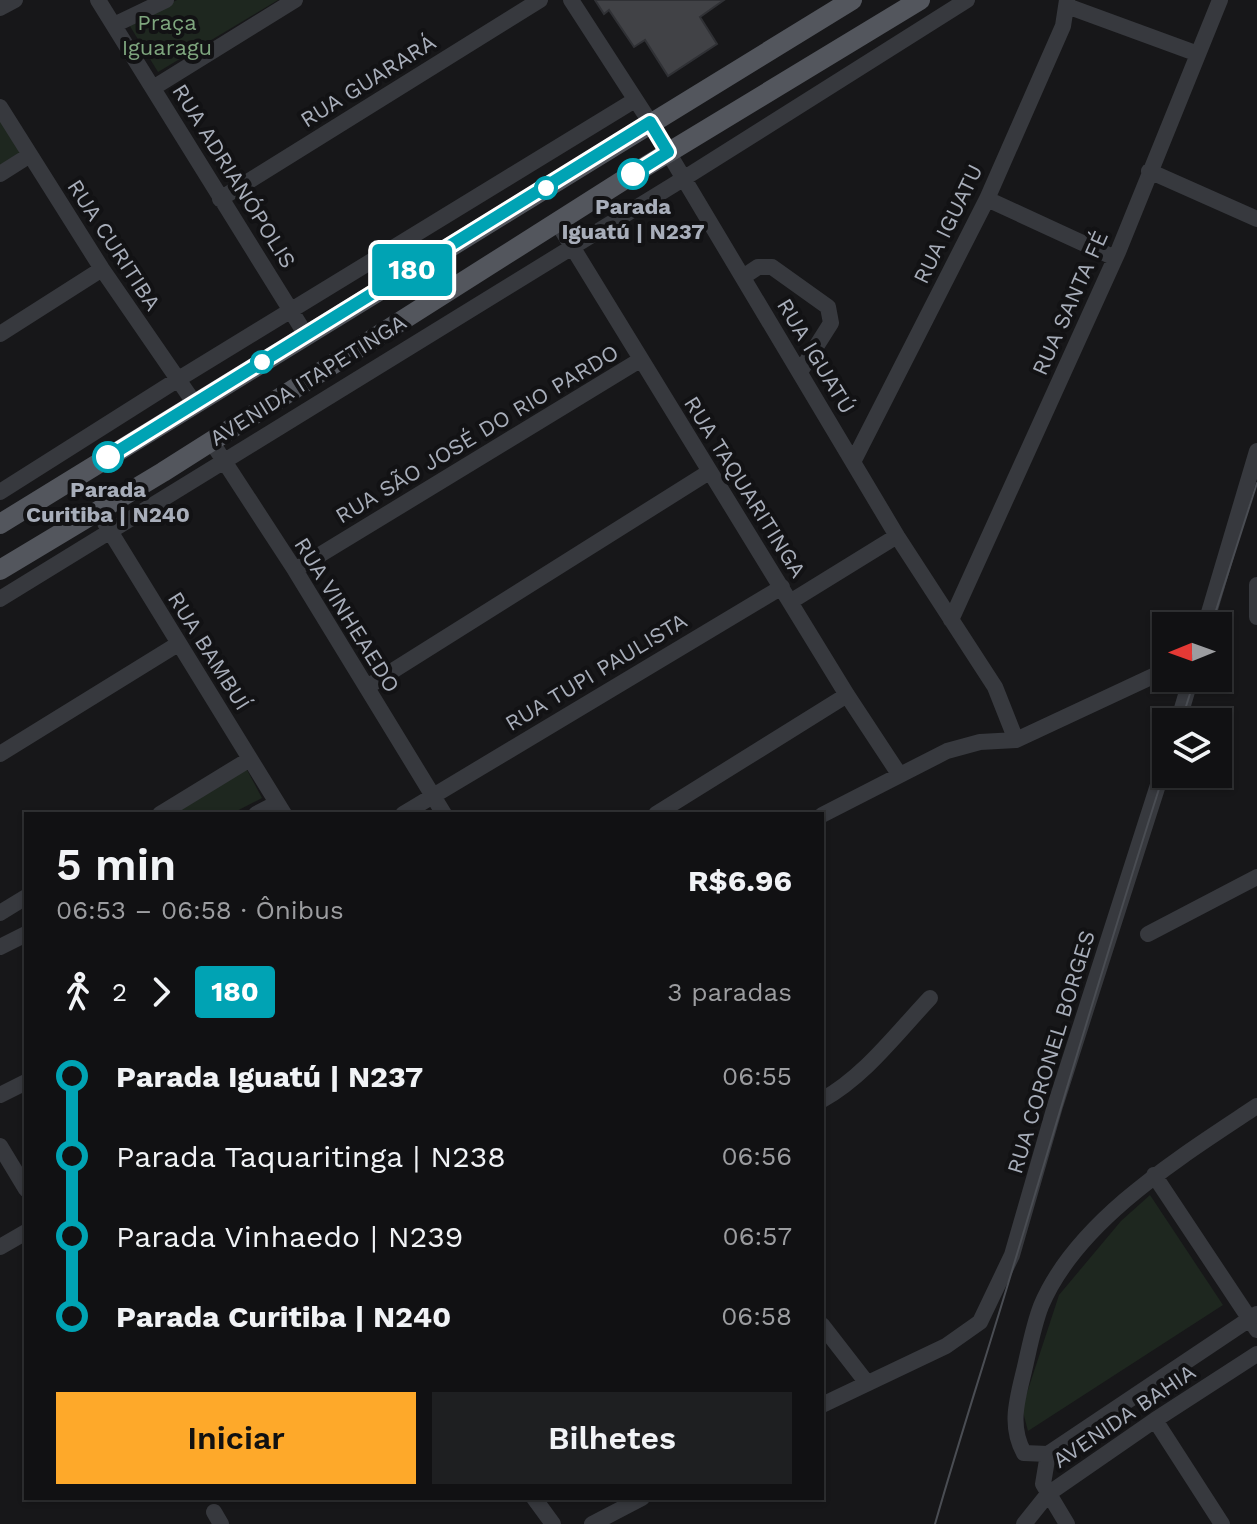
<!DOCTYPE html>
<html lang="pt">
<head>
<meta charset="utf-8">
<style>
	body { margin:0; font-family:"Work Sans",sans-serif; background:#1e1f21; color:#f1f3f6; height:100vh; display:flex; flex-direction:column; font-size:30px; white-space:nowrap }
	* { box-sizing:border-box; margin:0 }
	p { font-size:26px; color:#9c9da0 }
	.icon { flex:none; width:44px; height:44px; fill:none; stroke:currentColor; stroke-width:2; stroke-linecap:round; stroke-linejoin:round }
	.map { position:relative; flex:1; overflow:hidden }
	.sheet { position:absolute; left:24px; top:812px; width:800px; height:688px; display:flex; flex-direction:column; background:#111113; border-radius:0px; box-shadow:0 2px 6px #0004,0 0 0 2px #303133 }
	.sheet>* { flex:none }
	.badge { padding:0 16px; border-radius:6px; font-size:28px; line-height:52px }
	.needle { width:52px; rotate:269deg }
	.tools { position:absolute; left:1152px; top:612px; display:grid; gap:16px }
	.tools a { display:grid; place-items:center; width:80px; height:80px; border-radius:0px; background:#111113; box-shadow:0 2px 6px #0004,0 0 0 2px #303133; font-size:40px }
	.map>.badge { position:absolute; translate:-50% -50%; box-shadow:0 0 0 4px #fff }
	.legs { display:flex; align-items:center; gap:12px; height:88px; padding:0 32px; font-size:26px }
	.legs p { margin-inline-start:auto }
	.head { display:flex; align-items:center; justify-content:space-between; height:136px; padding:0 32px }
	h1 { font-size:44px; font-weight:600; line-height:60px }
	.cta { display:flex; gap:16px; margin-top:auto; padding:16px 32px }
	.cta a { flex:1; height:92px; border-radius:0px; background:#fea92a; color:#111; font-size:32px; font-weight:600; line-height:92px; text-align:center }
	.cta a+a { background:#1e1f21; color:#f1f3f6 }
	ul { padding:0 32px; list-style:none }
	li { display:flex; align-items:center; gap:28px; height:80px; font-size:30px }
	li i { display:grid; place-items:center; width:12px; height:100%; margin:0 10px; background:currentColor }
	li i::after { content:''; width:20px; height:20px; margin:-10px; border:6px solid; border-radius:50%; background:#111113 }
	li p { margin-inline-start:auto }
	li:first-child i { background:linear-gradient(#0000 50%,currentColor 0) }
	li:last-child i { background:linear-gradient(currentColor 50%,#0000 0) }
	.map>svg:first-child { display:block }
</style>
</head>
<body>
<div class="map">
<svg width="1257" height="1524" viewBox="0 0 1257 1524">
	<rect width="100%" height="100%" fill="#171719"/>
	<path fill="#1e271f" d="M177,0H278L158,72L128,23Z
		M0,116L22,151L0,165Z
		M246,768L262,798L231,814H173Z
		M1150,1195L1223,1305L1028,1431L1022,1408L1059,1295L1121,1221Z"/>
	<path fill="#414246" stroke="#303135" stroke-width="2" d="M595,0H724L700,17L717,44L668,76L645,40L634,47L609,10L604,14Z"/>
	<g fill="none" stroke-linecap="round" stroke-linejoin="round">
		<path stroke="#37393e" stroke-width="16" d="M98,0L306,335
			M571,0L650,122L897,536L995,687L1016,740
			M1067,6L1198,54
			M0,8L15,0
			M114,25L166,0
			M153,88L295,0
			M0,107L102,269L195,404
			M1149,171L1257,219
			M0,174L30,155
			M220,199L540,0
			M987,199L1115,258
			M557,222L847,695L899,774
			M743,277L758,267H772L828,307L831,323L800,372
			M0,334L102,269
			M211,441L295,570L444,814
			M854,460L987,199L1063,26L1067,0
			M0,492L177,380L635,100
			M105,523L284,814
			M295,570L640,360
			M1257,585V617
			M0,599L683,179L967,0
			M790,602L897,536
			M951,620L1118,252L1220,0
			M1205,626L1257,451
			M367,687L709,472
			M1178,722L1191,678
			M0,754L178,644
			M160,814L250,759
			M256,814L277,803
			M403,814L782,587
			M656,814L847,695
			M822,815L947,751L980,742L1016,740L1166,670
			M0,913L26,897
			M1148,934L1257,877
			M0,947L26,934
			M0,1095L26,1082
			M822,1100C865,1076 896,1034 930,998
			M0,1146L26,1189
			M1154,1175L1257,1330
			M0,1247L26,1232
			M822,1325L867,1383
			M822,1405L946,1346L980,1322L1012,1255L1055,1106L1166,760
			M1155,1420L1222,1524
			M1048,1454L1024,1453C1009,1426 1017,1400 1024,1371C1029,1350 1033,1327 1041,1306C1077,1220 1182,1156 1257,1106
			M1048,1454L1257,1314
			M1048,1454L1043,1484L1067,1524
			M534,1498L553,1524
			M214,1512L221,1524
			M592,1524L642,1498
			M1024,1524L1048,1494L1155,1420L1257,1354"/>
		<path stroke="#53565d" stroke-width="20" d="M0,524L852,0
			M0,570L163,472L633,174L920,0"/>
		<path stroke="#4a4d53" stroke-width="2" d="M1211,626L1257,483
			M1181,722L1195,678
			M935,1524C959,1440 986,1357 1011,1274C1062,1105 1112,935 1166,767"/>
	</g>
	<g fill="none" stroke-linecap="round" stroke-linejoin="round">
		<defs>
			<path id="line-1" d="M108,457L650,122L668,152L633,174"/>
		</defs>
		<use href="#line-1" stroke="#fff" stroke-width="18"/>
		<use href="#line-1" stroke="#00a3b4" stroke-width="12"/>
	</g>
	<g fill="#fff" stroke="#00a3b4" stroke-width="4">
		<circle cx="633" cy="174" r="14"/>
		<circle cx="546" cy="188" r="10"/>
		<circle cx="262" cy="362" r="10"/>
		<circle cx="108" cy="457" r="14"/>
	</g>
	<g text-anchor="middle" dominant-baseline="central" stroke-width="8" stroke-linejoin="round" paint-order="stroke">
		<g font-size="22" fill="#7ea67e" stroke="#121214">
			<text x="167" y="22">Praça<tspan x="167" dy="25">Iguaragu</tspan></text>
		</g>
		<g font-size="22" fill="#a8aeba" stroke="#121214">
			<text transform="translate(368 81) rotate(-32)">RUA GUARARÁ</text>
			<text transform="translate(234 176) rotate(58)">RUA ADRIANÓPOLIS</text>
			<text transform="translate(948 224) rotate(-64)">RUA IGUATU</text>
			<text transform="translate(114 245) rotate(57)">RUA CURITIBA</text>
			<text transform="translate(1070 303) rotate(-66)">RUA SANTA FÉ</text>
			<text transform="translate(816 356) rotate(59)">RUA IGUATÚ</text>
			<text transform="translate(308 380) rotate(-32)">AVENIDA ITAPETINGA</text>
			<text transform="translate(477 434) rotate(-31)">RUA SÃO JOSÉ DO RIO PARDO</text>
			<text transform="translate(745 487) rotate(58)">RUA TAQUARITINGA</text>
			<text transform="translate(347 615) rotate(58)">RUA VINHEAEDO</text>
			<text transform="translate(209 651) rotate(58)">RUA BAMBUÍ</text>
			<text transform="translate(596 672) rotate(-31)">RUA TUPI PAULISTA</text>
			<text transform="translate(1051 1052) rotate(-73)">RUA CORONEL BORGES</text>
			<text transform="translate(1124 1416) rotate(-34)">AVENIDA BAHIA</text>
		</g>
		<g font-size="22" font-weight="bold" fill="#a8aeba" stroke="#121214">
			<text x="633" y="206">Parada<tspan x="633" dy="25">Iguatú | N237</tspan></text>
			<text x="108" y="489">Parada<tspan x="108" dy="25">Curitiba | N240</tspan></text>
		</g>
	</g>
</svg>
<div class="tools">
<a><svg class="needle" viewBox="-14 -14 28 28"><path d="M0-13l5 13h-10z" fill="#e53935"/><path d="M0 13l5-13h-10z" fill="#9c9da0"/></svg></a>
<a><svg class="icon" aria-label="layers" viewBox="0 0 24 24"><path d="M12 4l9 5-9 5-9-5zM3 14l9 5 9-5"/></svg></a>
</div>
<b class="badge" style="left:412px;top:270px;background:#00a3b4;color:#fff">180</b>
<section class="sheet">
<div class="head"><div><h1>5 min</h1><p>06:53 – 06:58 · Ônibus</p></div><b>R$6.96</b></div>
<div class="legs"><svg class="icon" aria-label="walk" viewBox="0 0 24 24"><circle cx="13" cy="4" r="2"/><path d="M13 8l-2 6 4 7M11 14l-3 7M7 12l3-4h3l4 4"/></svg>2<svg class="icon" aria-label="forward" viewBox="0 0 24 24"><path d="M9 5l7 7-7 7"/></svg><b class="badge" style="background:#00a3b4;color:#fff">180</b><p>3 paradas</p></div>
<ul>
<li><i style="color:#00a3b4"></i><b>Parada Iguatú | N237</b><p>06:55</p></li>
<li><i style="color:#00a3b4"></i><span>Parada Taquaritinga | N238</span><p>06:56</p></li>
<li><i style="color:#00a3b4"></i><span>Parada Vinhaedo | N239</span><p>06:57</p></li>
<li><i style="color:#00a3b4"></i><b>Parada Curitiba | N240</b><p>06:58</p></li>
</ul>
<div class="cta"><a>Iniciar</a><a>Bilhetes</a></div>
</section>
</div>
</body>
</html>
